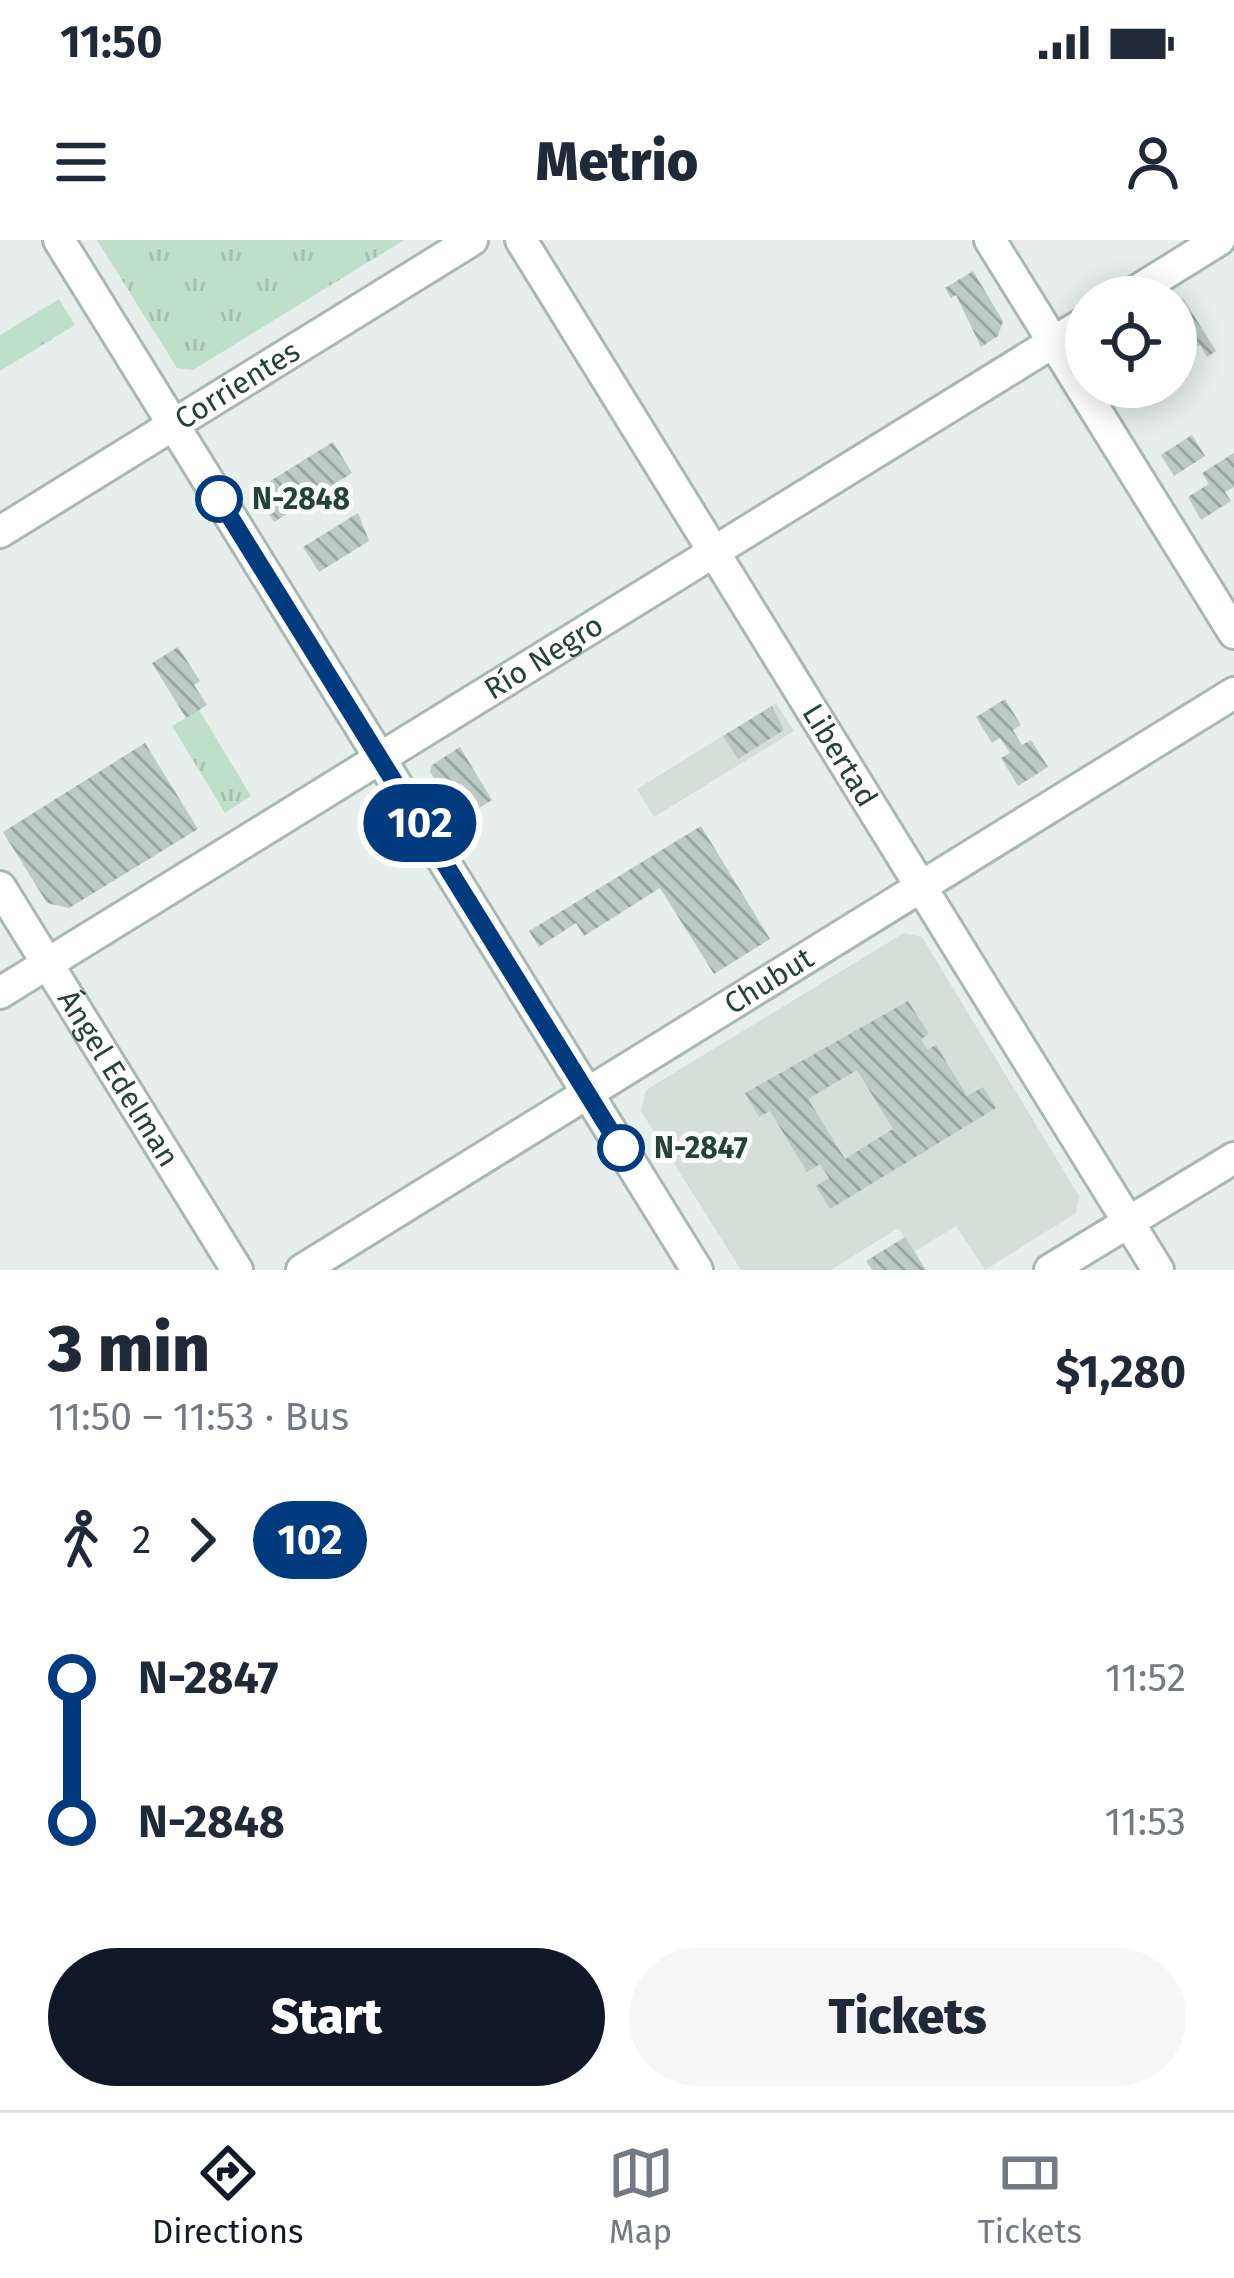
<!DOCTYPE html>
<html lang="en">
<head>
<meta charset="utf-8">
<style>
	body { margin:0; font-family:"Fira Sans",sans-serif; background:#f6f6f7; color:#1f2937; height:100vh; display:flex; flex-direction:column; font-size:45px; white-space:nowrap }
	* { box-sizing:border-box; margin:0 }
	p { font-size:39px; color:#747a83 }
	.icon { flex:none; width:66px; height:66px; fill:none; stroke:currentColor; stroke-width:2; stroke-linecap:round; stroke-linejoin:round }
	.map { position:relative; height:1030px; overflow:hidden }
	.drawer { display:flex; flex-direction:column; background:#fff; flex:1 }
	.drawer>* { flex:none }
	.badge { padding:0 24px; border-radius:39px; font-size:42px; line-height:78px }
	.controls { position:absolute; left:1065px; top:36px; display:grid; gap:24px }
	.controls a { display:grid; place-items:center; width:132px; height:132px; border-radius:50%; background:#fff; box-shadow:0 6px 30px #0003; font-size:60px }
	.map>.badge { position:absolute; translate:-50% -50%; box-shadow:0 0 0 6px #fff }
	.legs { display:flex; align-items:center; gap:18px; height:132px; padding:0 48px; font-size:39px }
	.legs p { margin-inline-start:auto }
	.overview { display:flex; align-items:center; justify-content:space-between; height:204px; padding:0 48px }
	h1 { font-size:66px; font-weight:800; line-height:90px }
	.cta { display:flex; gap:24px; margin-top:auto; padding:24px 48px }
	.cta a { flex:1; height:138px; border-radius:72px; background:#111827; color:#fff; font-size:48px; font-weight:800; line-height:138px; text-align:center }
	.cta a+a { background:#f6f6f7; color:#1f2937 }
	ul { padding:0 48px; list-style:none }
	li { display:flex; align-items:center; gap:42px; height:144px; font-size:45px }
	li i { display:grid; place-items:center; width:18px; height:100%; margin:0 15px; background:currentColor }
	li i::after { content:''; width:30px; height:30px; margin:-15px; border:9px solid; border-radius:50%; background:#fff }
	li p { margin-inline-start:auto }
	li:first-child i { background:linear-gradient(#0000 50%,currentColor 0) }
	li:last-child i { background:linear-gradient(currentColor 50%,#0000 0) }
	.status { display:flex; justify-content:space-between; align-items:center; height:84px; padding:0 60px; background:#fff; direction:ltr }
	.status svg { height:33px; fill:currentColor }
	header { display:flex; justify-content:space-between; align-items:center; height:156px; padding:0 48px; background:#fff; font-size:54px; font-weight:800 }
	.tabs { display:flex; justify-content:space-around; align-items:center; height:168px; border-top:3px solid #e0e1e3; background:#fff; font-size:33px; color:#747a83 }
	.tabs a { display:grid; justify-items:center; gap:6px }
	.tabs .on { color:#111827 }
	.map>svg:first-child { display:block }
</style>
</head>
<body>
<div class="status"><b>11:50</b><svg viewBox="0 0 49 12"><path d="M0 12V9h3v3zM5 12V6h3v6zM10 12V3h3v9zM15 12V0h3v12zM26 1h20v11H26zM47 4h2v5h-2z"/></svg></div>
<header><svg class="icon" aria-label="menu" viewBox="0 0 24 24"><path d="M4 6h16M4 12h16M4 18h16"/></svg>Metrio<svg class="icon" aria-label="person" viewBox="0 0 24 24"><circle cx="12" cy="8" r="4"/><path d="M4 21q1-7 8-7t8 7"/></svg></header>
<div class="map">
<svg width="1234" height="1030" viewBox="0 0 1234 1030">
	<defs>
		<pattern id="grass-tufts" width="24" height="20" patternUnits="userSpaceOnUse" patternTransform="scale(3)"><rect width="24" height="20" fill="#bfe0c8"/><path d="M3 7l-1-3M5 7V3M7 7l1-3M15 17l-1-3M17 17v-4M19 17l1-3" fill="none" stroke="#a4c1ad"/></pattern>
		<pattern id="building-back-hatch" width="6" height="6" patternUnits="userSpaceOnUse" patternTransform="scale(3)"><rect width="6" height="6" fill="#bbcac4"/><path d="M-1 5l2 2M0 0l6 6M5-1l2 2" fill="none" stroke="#98a6a0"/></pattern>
	</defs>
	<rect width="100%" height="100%" fill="#e6efeb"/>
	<path fill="#d4dfda" d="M776,463L794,491L654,577L637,549Z
		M904,693L922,697L1079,956L1076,973L985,1030L956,986L914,1012L898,988L831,1030H741L641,871L646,850Z"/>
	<path fill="url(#grass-tufts)" d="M97,0H404L193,130L177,128Z
		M59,59L75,85L0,131V95Z
		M199,470L251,556L225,573L172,486Z"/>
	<path fill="url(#building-back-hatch)" fill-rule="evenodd" d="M973,31L1003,81L998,96L981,107L956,55L951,58L945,48Z
		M1183,58L1216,111L1207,117L1200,105L1176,120V63Z
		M1192,195L1205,216L1174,236L1161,215Z
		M333,202L352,233L274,282L254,251Z
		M1234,213V247L1225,252L1231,261L1201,280L1188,257L1209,244L1202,233Z
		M358,273L369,301L319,332L303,307Z
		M178,407L200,441L194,445L207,465L186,478L152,423Z
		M1005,459L1021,485L1013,490L1022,505L1031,500L1048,527L1018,546L1001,518L1010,513L1000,498L992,503L976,477Z
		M772,466L784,490L738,519L723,496Z
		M145,503L198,589L69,668L47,663L3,592Z
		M460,507L492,560L460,580L430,532L432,525Z
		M701,586L770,699L714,734L660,648L584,696L576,683L539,707L529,691Z
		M908,761L929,794L921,799L927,810L936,805L967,856L983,847L996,868L830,969L816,946L829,938L820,924L807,932L770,871L759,877L745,853ZM857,830L893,889L845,919L808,859Z
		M905,997L926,1030H872L866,1021Z"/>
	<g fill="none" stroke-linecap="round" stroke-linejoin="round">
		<defs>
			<g id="minor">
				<path d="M59,0L697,1030"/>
				<path id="s1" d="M521,0L1158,1030"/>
				<path d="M990,0L1234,393"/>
				<path d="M1127,57L1219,0"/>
				<path id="s2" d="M0,292L472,0"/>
				<path id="s3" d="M0,647L237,1030"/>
				<path id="s4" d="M0,753L1086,82"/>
				<path id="s5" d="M302,1030L1234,453"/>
				<path d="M1050,1030L1234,918"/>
			</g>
		</defs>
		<use href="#minor" stroke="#a8b8b2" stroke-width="36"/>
		<use href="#minor" stroke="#fff" stroke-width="30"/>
	</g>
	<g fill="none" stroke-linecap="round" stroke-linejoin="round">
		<defs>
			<path id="line-1" d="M219,259L621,908"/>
		</defs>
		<use href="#line-1" stroke="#fff" stroke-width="27"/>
		<use href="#line-1" stroke="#003b80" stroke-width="18"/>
	</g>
	<g fill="#fff" stroke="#003b80" stroke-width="6">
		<circle cx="219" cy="259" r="21"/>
		<circle cx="621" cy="908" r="21"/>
	</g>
	<g text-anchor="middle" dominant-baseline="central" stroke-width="10" stroke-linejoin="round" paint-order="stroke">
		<g font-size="30" fill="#24423a" stroke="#f7fbf9">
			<text stroke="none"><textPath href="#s2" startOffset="279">Corrientes</textPath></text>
			<text stroke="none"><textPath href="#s4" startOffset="639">Río Negro</textPath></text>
			<text stroke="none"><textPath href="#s1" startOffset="606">Libertad</textPath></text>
			<text stroke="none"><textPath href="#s5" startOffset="549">Chubut</textPath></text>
			<text stroke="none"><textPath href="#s3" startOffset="225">Ángel Edelman</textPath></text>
		</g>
		<g font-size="30" font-weight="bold" fill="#24423a" stroke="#f7fbf9" text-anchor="start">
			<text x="252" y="259">N-2848</text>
			<text x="654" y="908">N-2847</text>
		</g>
	</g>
</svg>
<div class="controls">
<a><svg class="icon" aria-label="locate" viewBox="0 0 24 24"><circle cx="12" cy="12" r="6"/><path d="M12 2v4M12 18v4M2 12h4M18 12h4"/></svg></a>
</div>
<b class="badge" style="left:420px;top:583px;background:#003b80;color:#fff">102</b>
</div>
<section class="drawer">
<div class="overview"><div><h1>3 min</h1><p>11:50 – 11:53 · Bus</p></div><b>$1,280</b></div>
<div class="legs"><svg class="icon" aria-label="walk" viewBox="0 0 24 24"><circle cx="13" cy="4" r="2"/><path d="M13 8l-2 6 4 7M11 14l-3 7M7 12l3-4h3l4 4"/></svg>2<svg class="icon" aria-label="forward" viewBox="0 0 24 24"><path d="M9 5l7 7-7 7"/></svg><b class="badge" style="background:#003b80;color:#fff">102</b></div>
<ul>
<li><i style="color:#003b80"></i><b>N-2847</b><p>11:52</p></li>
<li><i style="color:#003b80"></i><b>N-2848</b><p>11:53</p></li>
</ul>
<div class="cta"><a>Start</a><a>Tickets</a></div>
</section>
<nav class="tabs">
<a class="on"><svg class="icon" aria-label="directions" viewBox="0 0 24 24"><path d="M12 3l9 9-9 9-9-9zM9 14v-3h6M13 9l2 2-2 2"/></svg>Directions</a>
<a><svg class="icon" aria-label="map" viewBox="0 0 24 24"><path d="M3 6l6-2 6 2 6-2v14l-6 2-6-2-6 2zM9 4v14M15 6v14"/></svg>Map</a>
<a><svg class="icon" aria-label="tickets" viewBox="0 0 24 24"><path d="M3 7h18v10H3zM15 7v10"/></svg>Tickets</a>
</nav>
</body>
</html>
